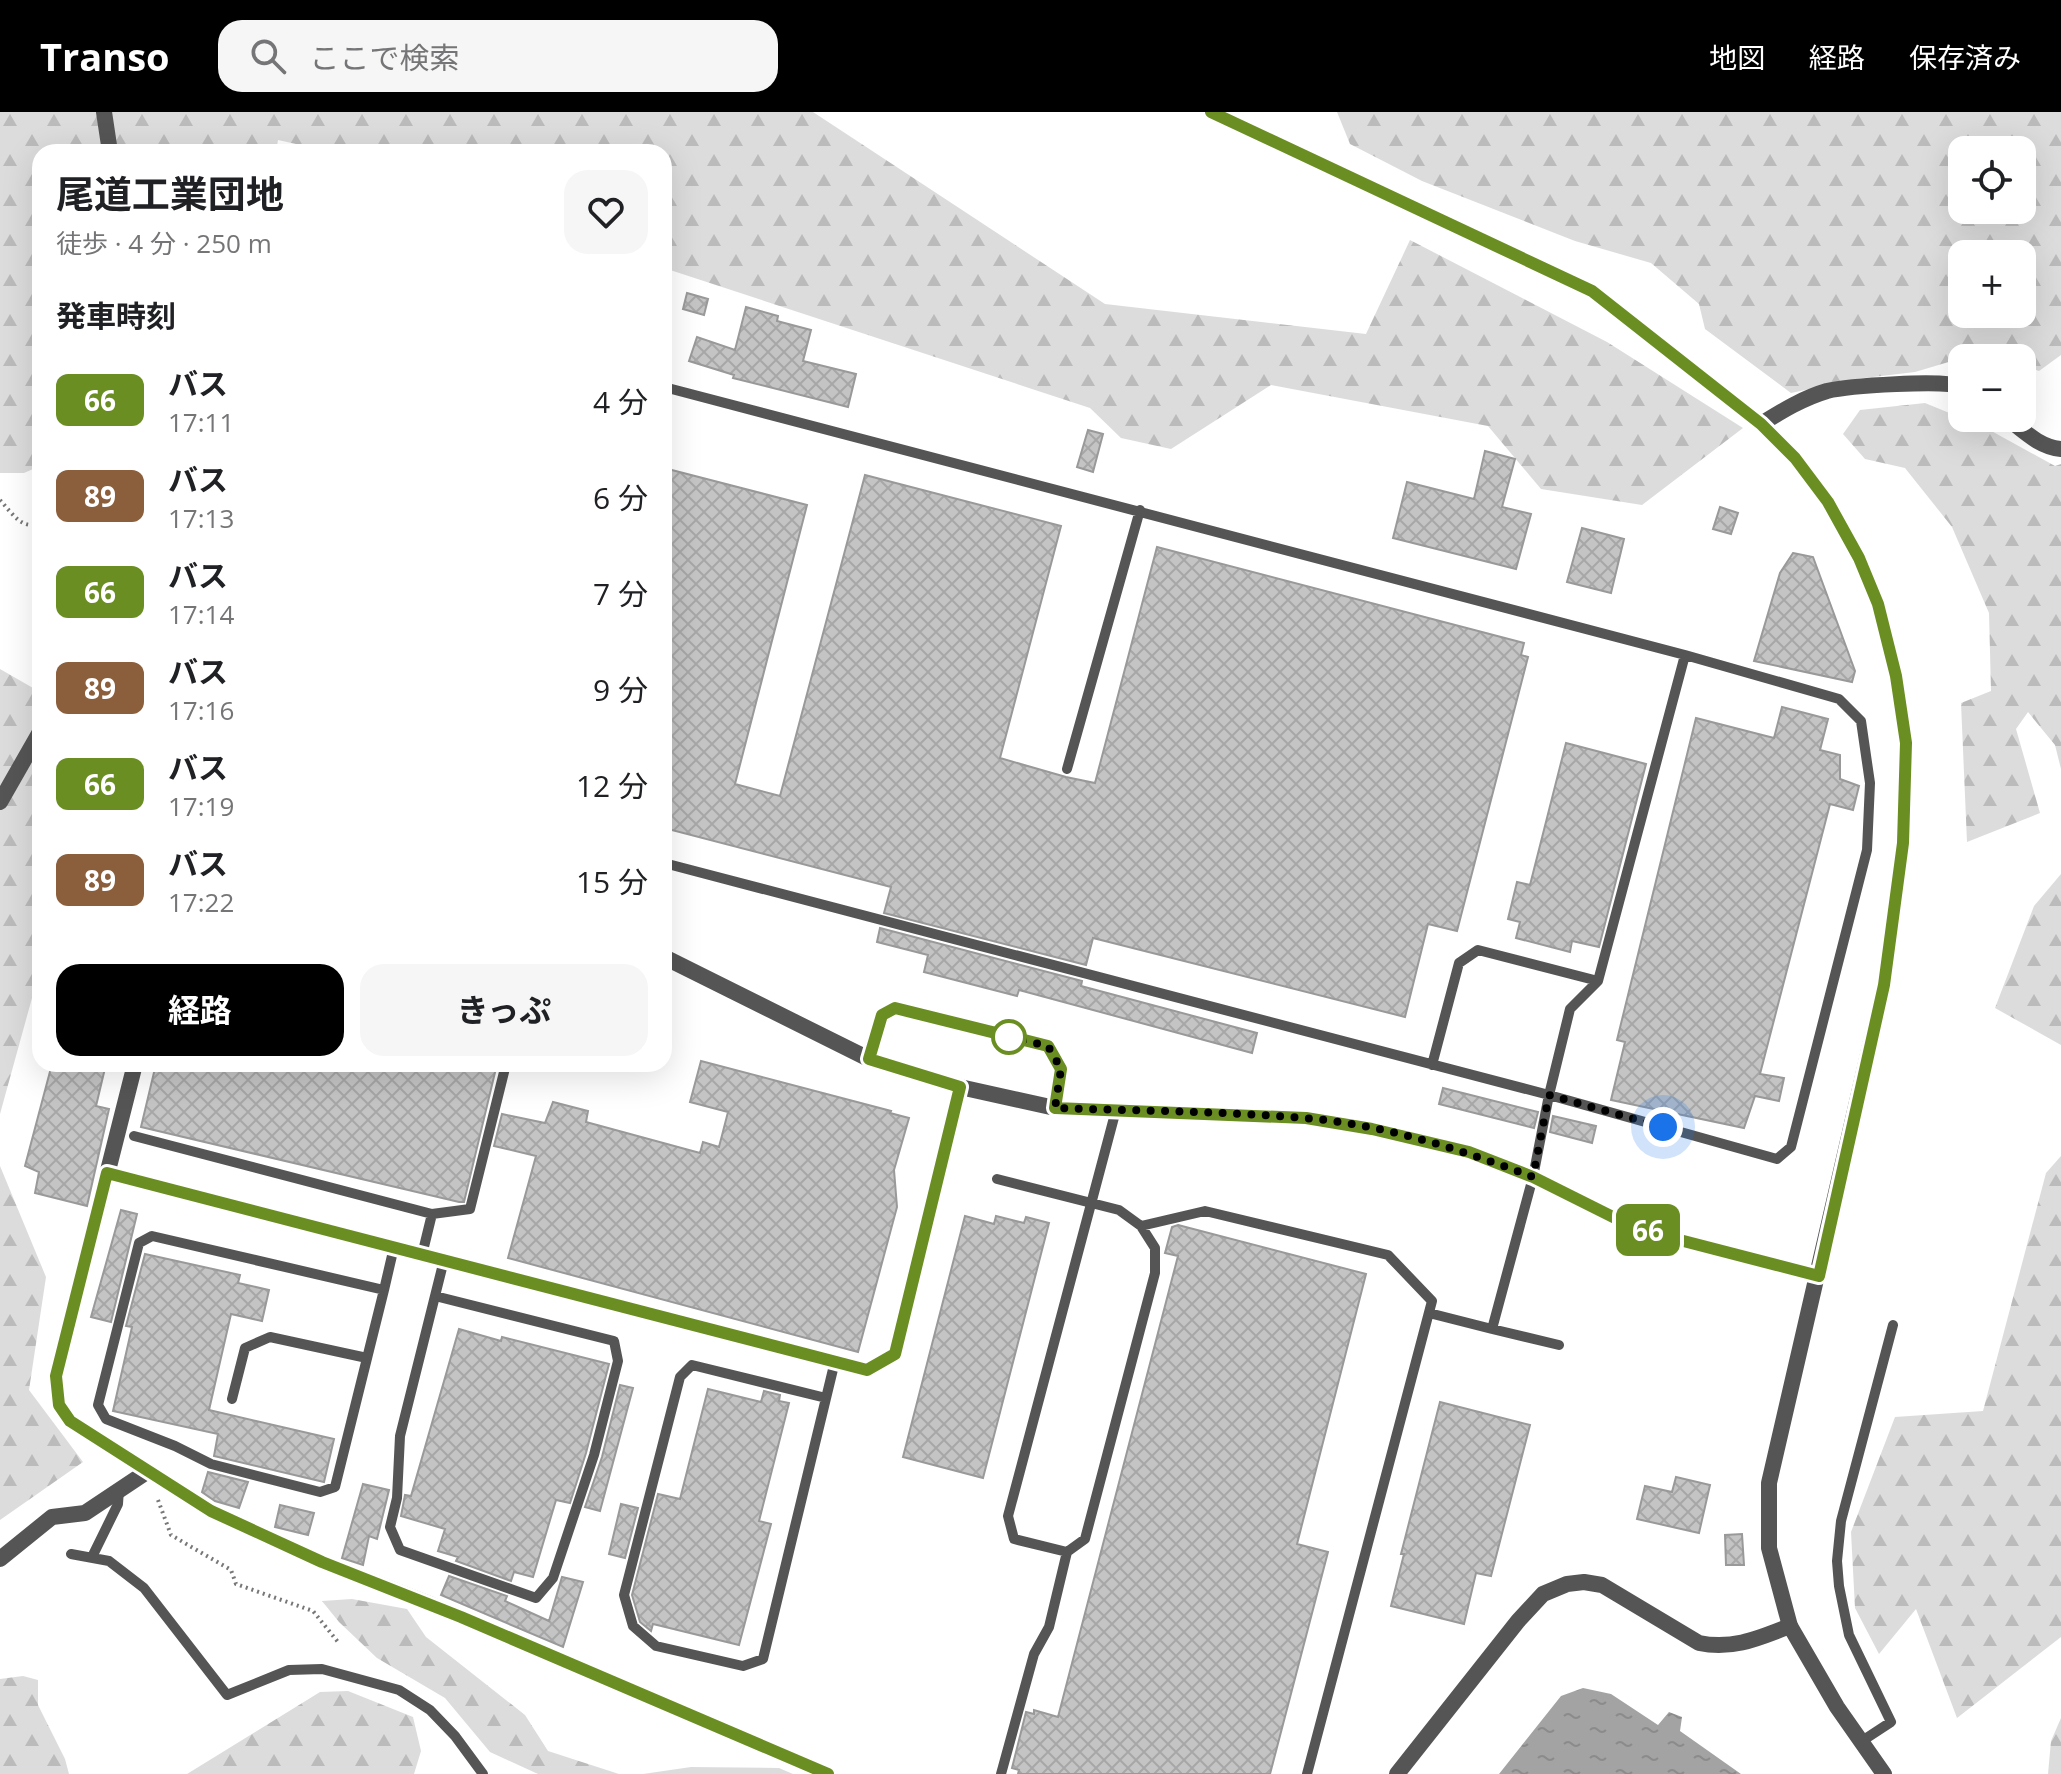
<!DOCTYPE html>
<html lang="ja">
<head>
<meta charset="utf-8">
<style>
	body { margin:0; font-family:"Open Sans","Noto Sans JP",sans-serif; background:#f6f6f6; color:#202124; height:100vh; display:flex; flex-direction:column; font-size:30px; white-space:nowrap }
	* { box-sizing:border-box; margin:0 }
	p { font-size:26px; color:#757577 }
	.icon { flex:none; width:44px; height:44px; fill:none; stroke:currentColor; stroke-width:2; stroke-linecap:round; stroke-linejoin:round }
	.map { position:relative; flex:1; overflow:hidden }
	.panel { position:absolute; left:32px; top:32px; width:640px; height:928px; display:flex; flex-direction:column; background:#fff; border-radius:24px; box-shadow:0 8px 32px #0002 }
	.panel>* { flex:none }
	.badge { padding:0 16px; border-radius:12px; font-size:28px; line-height:52px }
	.buttons { position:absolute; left:1948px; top:24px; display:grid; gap:16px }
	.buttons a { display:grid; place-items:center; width:88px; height:88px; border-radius:16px; background:#fff; box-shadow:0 8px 32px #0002; font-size:40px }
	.you { position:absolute; width:40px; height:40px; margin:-20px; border:6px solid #fff; border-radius:50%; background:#1a73e8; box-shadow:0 0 0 12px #1a73e833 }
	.map>.badge { position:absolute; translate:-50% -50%; box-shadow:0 0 0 4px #fff }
	h2 { padding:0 24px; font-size:30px; line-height:72px }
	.round { display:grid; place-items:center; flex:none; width:84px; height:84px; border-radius:24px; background:#f6f6f6 }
	.headline { display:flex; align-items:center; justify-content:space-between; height:136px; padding:0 24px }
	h1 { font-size:38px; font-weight:700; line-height:60px }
	.button { display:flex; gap:16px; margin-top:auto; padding:16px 24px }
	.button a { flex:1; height:92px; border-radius:24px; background:#000; color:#fff; font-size:32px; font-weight:700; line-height:92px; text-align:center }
	.button a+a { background:#f6f6f6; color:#202124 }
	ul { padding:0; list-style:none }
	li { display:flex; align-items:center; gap:24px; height:96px; padding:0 24px }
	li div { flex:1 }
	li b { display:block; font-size:30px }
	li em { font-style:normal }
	li .badge { min-width:88px; font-weight:700; text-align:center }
	header { display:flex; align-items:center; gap:48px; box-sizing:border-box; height:112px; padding:0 40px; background:#000; color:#fff }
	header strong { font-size:38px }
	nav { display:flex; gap:44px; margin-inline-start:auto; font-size:28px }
	.search { width:560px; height:72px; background:#f6f6f6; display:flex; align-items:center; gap:20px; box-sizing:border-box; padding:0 28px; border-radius:24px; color:#757577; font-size:30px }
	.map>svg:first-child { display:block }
</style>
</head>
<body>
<header>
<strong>Transo</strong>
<div class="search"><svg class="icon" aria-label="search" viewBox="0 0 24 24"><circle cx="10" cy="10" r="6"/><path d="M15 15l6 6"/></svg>ここで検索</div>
<nav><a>地図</a><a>経路</a><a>保存済み</a></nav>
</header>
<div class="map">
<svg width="2061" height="1662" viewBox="0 0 2061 1662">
	<defs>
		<pattern id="forest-firs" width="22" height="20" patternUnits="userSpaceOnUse" patternTransform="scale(2)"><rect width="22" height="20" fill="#dcdcdc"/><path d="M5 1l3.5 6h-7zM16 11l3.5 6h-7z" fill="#bbb"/></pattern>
		<pattern id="water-ripples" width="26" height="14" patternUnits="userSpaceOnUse" patternTransform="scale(2)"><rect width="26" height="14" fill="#a3a3a3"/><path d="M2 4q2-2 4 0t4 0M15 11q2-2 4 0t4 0" fill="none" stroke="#8b8b8b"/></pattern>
		<pattern id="building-cross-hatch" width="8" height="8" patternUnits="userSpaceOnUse" patternTransform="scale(2)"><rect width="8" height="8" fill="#c4c4c4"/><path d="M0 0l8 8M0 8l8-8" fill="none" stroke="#a7a7a7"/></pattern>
	</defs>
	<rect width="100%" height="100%" fill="#fff"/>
	<path fill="url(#forest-firs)" fill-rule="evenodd" d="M0,0H813L1105,192L1366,222L1410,128L1607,230L1743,316L1642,393L1541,377L1488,314L1271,273L1171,337L1121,326L1090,296L664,156V40H332L278,28L276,40H40V354L24,361H0Z
		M1337,0H2061V243L2039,259L2022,253V246L1991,244L1962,246L1915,260L1856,267L1791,281L1705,217L1699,192L1651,151L1575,129L1422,69L1350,32ZM1962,38H2022V98H1962ZM1962,142H2022V202H1962Z
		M1925,291L1986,316L2055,354L2061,352V657L2055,633L2028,600L2016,617L2040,701L1967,730L1961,591L1991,579L1989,501L1952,415L1905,356L1865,347L1843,322L1860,298Z
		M0,557L40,580V857L0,1002Z
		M2061,762V933L1995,896L2034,794Z
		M2061,1044V1525L1957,1606L1916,1497L1879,1542L1855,1496L1851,1420L1895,1305L1983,1299L2046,1061Z
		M0,1054L46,1165L29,1278L83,1350L0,1408Z
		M352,1487L407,1497L426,1525L525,1603L548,1639L619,1662H538L490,1640L445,1586L377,1546L339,1510L322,1489Z
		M23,1564L38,1568V1593L65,1647L69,1662H0V1567Z
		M348,1579L413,1605L421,1639L414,1662H187L320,1580Z
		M2061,1606V1662H2048L2051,1629Z
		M691,1655L779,1656L793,1662H643Z"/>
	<path fill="url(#water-ripples)" d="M1583,1576L1611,1582L1658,1613L1669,1600L1682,1605L1680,1619L1741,1662H1499L1561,1584Z"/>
	<path fill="url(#building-cross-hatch)" stroke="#999" stroke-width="2" d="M687,181L708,187L704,203L683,197Z
		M746,195L778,204L777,209L811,218L803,249L856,262L848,295L733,266L734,263L689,249L697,225L735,238Z
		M1088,318L1103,322L1093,360L1077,355Z
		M1485,339L1515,347L1502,395L1531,402L1516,457L1393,426L1407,370L1474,387Z
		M664,356L807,393L735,672L780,684L865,363L1061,414L1000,646L1066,665L1095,671L1157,435L1524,531L1521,543L1528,545L1457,819L1428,812L1405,905L1093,826L1086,853L884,801L891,775L664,716Z
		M1720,395L1738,401L1731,422L1713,417Z
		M1582,416L1624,427L1611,481L1567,470Z
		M1793,441L1813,445L1855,559L1852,570L1754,549L1780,461Z
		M1782,595L1828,607L1820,638L1840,643V667L1859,674L1853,698L1830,692L1760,962L1784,966L1779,989L1755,984L1744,1016L1611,988L1625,930L1617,928L1696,606L1774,626Z
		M1566,631L1646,652L1599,835L1572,829L1570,840L1516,826L1520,810L1508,807L1517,770L1530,773Z
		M880,816L1082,869L1081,874L1257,921L1252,941L1019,878L1017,884L924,860L928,843L877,830Z
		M701,949L891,999L890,1001L909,1006L894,1058L897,1095L858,1240L508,1146L536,1044L494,1034L502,1002L545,1011L553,990L588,999L586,1010L700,1041L703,1030L719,1035L728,1000L690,990Z
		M52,952H106L96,994L109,997L87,1094L35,1081L39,1060L25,1054Z
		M156,952H497L464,1090H459L141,1015Z
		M1443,976L1538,1000L1534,1016L1439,992Z
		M1553,1004L1596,1014L1592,1031L1550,1020Z
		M121,1098L137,1102L111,1210L91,1205Z
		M965,1104L994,1112L996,1104L1024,1111L1026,1105L1049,1111L983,1366L903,1345Z
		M1178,1113L1366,1162L1297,1432L1328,1440L1270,1662H1018L1019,1658L1012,1656L1026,1600L1034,1602V1598L1058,1605L1178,1144L1165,1141L1172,1115Z
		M145,1142L240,1163L238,1171L269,1178L262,1209L231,1202L209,1298L334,1327L324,1370L214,1344L218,1322L113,1299L132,1215L126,1214Z
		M459,1217L501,1229L502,1225L609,1252L586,1341L570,1391L556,1388L533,1465L514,1460L511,1469L456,1449L458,1445L438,1439L445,1417L401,1404L405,1383L411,1384Z
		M620,1273L633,1276L600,1399L585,1395L602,1345Z
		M708,1277L761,1290L764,1279L780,1283L779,1289L789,1291L759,1409L771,1412L739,1533L653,1512L651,1519L640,1510L632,1483L658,1382L680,1387Z
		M1440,1290L1530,1313L1491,1464L1476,1461L1464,1512L1391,1494L1404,1442H1401Z
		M208,1360L248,1370L239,1396L215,1389L202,1380Z
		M1676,1365L1710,1373L1699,1421L1637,1407L1645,1374L1672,1380Z
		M363,1372L389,1378L377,1427L369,1424L363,1453L342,1446Z
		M621,1392L638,1396L625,1446L609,1442Z
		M280,1393L314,1401L308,1423L275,1415Z
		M1742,1422L1744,1453H1726L1725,1423Z
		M449,1464L507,1484L505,1489L549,1509L562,1465L583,1470L563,1535L441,1483Z"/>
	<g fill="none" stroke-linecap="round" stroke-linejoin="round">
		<path stroke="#777" stroke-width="4" stroke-dasharray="2 4" stroke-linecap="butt" d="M0,388C12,401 22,419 40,411
			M158,1388L171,1423L231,1458L236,1472L313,1499L338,1530"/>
		<path stroke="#555" stroke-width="10" d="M664,275L1685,543L1598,869L1570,897L1549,983L1533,1065L1492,1217L1429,1201
			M1067,657L1140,398
			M664,751L1549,983L1777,1047L1791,1035L1867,738L1870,671L1861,609L1839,587L1685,543
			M869,947L882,903L895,896L1048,934L1061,957L1055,996
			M1432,953L1459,851L1478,838L1598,869
			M134,1024L432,1102L470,1097L506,952
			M997,1067L1119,1098L1141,1114L1155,1136V1161L1085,1427L1067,1440L1014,1427L1008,1404L1116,998
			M1141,1114L1205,1099L1388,1143L1432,1189L1307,1662
			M422,1143L432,1102
			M384,1178L335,1375L320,1380L211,1352L175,1334L106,1307L98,1293L139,1131L152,1124L384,1178L394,1135
			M435,1184L614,1229L618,1249L594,1343L553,1466L536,1486L400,1438L390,1415L397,1386L400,1324L444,1148
			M1492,1217L1559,1233
			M826,1286L692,1253L680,1265L624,1483L633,1514L656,1534L743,1554L763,1547L835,1249
			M232,1287L245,1236L270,1225L367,1246
			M71,1442L109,1449L144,1476L227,1583L289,1558L322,1557L399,1578L430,1598L455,1624L483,1662
			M92,1445L118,1392L119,1377
			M1862,1629L1891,1610L1849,1523L1839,1474L1837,1449L1841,1409L1893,1213
			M1001,1662L1034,1542L1049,1515L1067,1440"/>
		<path stroke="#555" stroke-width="16" d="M104,0L110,40
			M2007,306C2024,319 2039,335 2061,337
			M1761,312C1782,299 1803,286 1827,279C1847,274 1946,267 1962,275
			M0,690L40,620
			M135,952L56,1264L59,1293L70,1309L211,1399L322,1450L432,1493L828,1662
			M107,1061L867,1258L895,1242L960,975
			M0,1447L52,1405L85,1401L148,1359
			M1397,1662L1518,1509L1543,1482L1567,1472L1584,1470L1602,1473L1699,1531C1733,1538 1759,1526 1790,1514"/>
		<path stroke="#555" stroke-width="16" d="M1211,0L1592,179L1761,312L1795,346L1828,390L1859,446L1878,492L1896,564L1906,631L1903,731L1884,873L1769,1371V1436L1790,1514L1837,1595L1884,1662
			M664,845L869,947L960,975L1055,996L1306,1006L1372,1017L1469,1040L1533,1065L1623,1110L1668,1125L1819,1164"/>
	</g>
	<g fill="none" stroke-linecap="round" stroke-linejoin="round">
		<defs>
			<path id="line" d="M828,1662L461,1505L322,1450L211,1399L70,1309L59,1293L56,1264L107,1061L867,1258L895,1242L960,975L869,947L882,903L895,896L1048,934L1061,957L1055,996L1306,1006L1372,1017L1469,1040L1533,1065L1623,1110L1668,1125L1819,1164L1884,873L1903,731L1906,631L1896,564L1878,492L1859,446L1828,390L1795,346L1761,312L1592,179L1211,0"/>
		</defs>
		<use href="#line" stroke="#fff" stroke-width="18"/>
		<use href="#line" stroke="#6b8e23" stroke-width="12"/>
		<path stroke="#000" stroke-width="8" stroke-dasharray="0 14.4" d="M1009,925L1048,934L1061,957L1055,996C1138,999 1221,999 1304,1006C1382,1012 1460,1037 1533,1065L1549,983L1663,1015"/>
	</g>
	<circle fill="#fff" stroke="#6b8e23" stroke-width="4" cx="1009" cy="925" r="16"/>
</svg>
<div class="buttons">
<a><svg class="icon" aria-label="locate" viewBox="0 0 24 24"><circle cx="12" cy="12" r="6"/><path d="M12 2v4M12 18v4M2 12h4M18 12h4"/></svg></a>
<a>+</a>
<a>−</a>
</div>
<div class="you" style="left:1663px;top:1015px"></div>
<b class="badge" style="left:1648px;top:1118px;background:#6b8e23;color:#fff">66</b>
<section class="panel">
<div class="headline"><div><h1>尾道工業団地</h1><p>徒歩 · 4 分 · 250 m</p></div><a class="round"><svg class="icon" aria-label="heart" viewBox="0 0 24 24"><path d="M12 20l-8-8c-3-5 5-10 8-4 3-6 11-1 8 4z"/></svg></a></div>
<h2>発車時刻</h2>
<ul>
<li><span class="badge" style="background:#6b8e23;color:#fff">66</span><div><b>バス</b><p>17:11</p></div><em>4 分</em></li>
<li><span class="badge" style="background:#8b5e3c;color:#fff">89</span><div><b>バス</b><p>17:13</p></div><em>6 分</em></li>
<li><span class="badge" style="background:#6b8e23;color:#fff">66</span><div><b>バス</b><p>17:14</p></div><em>7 分</em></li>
<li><span class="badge" style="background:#8b5e3c;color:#fff">89</span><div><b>バス</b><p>17:16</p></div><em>9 分</em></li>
<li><span class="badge" style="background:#6b8e23;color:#fff">66</span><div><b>バス</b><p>17:19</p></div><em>12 分</em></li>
<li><span class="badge" style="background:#8b5e3c;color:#fff">89</span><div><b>バス</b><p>17:22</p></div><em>15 分</em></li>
</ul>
<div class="button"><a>経路</a><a>きっぷ</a></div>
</section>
</div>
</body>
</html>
